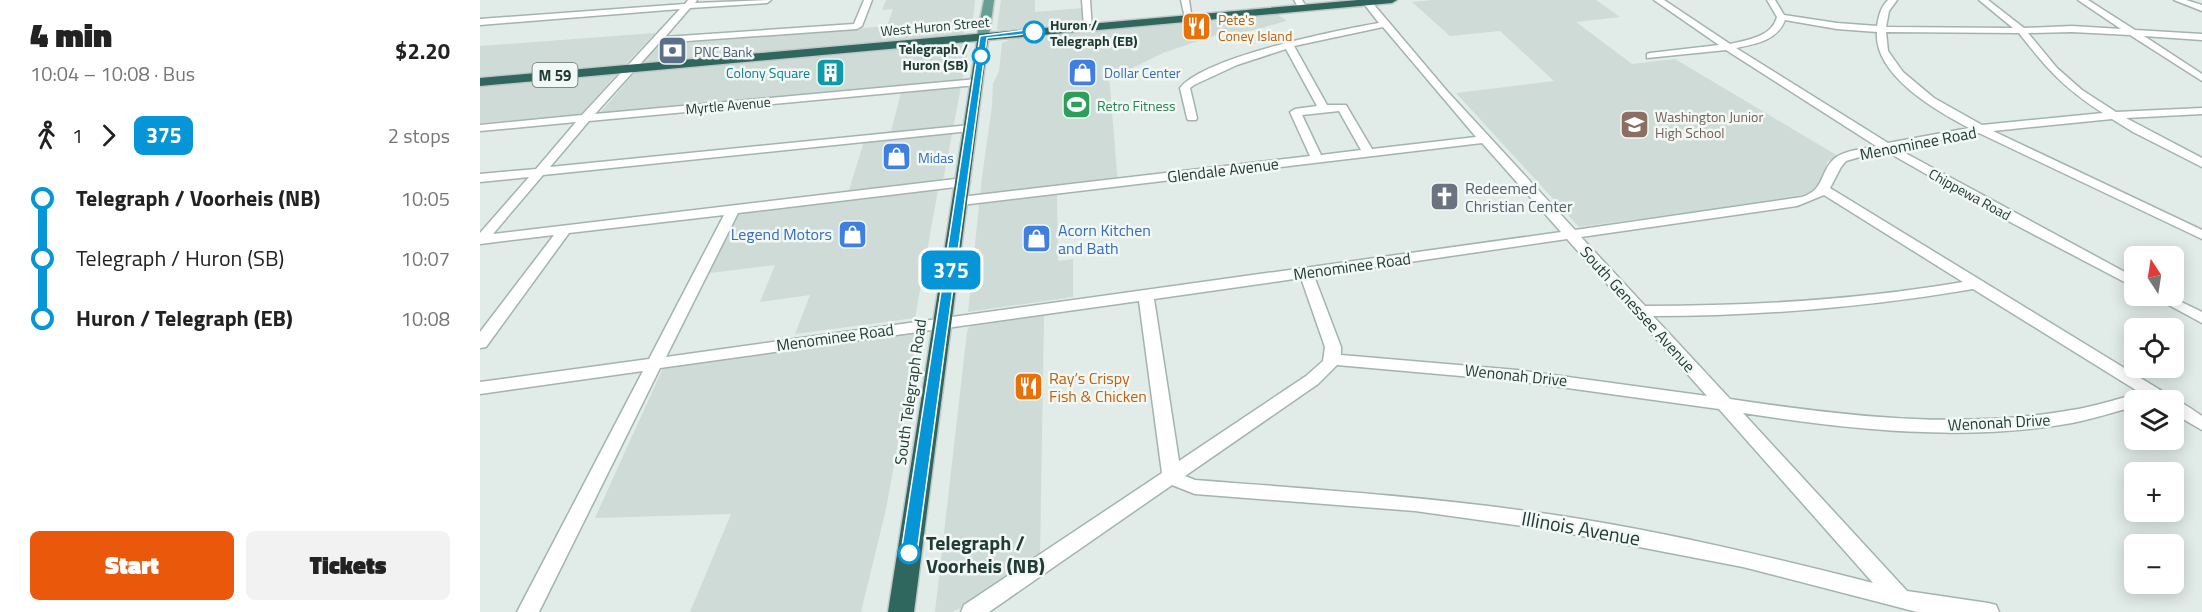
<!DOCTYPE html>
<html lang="en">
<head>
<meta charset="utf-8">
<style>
	body { margin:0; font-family:"Titillium Web",sans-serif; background:#f2f2f2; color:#222; height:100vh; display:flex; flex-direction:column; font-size:22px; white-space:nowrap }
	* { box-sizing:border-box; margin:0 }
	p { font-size:20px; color:#767676 }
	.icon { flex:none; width:33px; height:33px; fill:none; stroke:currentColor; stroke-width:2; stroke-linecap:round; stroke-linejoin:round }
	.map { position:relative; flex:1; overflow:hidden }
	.details { display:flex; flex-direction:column; background:#fff; width:480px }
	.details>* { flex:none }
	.badge { padding:0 12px; border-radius:9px; font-size:21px; line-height:39px }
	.needle { width:39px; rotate:348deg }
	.fabs { position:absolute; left:1644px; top:246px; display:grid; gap:12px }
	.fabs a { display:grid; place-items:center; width:60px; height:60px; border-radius:9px; background:#fff; box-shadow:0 3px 15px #0003; font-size:30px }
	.map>.badge { position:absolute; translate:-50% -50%; box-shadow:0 0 0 3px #fff }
	.legs { display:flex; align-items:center; gap:9px; height:66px; padding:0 30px; font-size:20px }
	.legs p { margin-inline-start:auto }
	.summary { display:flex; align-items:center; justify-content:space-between; height:102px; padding:0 30px }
	h1 { font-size:33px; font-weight:800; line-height:45px }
	.button { display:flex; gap:12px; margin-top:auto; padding:12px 30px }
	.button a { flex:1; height:69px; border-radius:9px; background:#ea580c; color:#fff; font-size:24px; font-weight:800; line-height:69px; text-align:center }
	.button a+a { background:#f2f2f2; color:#222 }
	ul { padding:0 30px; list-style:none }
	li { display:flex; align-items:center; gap:21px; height:60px; font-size:22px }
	li i { display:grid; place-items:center; width:9px; height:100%; margin:0 8px; background:currentColor }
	li i::after { content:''; width:15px; height:15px; margin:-8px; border:4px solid; border-radius:50%; background:#fff }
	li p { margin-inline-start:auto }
	li:first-child i { background:linear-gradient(#0000 50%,currentColor 0) }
	li:last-child i { background:linear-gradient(currentColor 50%,#0000 0) }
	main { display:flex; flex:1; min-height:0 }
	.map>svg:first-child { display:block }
</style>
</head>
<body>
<main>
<section class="details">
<div class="summary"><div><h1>4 min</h1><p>10:04 – 10:08 · Bus</p></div><b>$2.20</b></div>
<div class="legs"><svg class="icon" aria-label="walk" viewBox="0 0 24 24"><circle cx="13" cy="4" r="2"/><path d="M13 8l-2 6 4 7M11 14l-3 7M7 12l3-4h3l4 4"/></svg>1<svg class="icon" aria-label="forward" viewBox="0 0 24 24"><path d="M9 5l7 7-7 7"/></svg><b class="badge" style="background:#0696d7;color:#fff">375</b><p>2 stops</p></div>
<ul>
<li><i style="color:#0696d7"></i><b>Telegraph / Voorheis (NB)</b><p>10:05</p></li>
<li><i style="color:#0696d7"></i><span>Telegraph / Huron (SB)</span><p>10:07</p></li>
<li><i style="color:#0696d7"></i><b>Huron / Telegraph (EB)</b><p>10:08</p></li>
</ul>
<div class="button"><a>Start</a><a>Tickets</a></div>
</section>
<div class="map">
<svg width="1722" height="612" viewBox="0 0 1722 612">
	<rect width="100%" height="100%" fill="#e1ebe7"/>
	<path fill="#cfdbd6" d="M406,0H495L492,28L480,35L160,63L176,45L407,26L413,9L402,10Z
		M521,0H555V12L602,8L603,20L601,23L522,30L517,29Z
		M953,0H1116L1140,17L1096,22L1152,64L1195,59L1358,156L1347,162L1345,176L1336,187L1329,193L1312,198L1099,227L976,93L1074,81L1020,31L970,36L932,2Z
		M797,14L807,21L750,36L743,33L727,38L683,53L636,76L629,75L638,185L577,193L578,261L593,259V297L488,312L502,177L512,106L513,84L519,71L522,43L535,38Z
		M175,33L148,62L144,64L0,77V46Z
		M482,44L488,50L463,181L369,190L386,135L411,131L423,86L120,113L156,71Z
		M138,73L100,115L0,123V85Z
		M454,189L458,190L435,318L315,334L330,295L280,302L295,265L230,273L255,217L261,213Z
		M564,315L560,555L485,606L472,612H455L487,332L489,327L495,325Z
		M435,333L437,337L406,509L381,612H210L251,514L115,518L183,368Z"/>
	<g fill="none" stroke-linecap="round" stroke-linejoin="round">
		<defs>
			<path id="minor" d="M208,0H217L215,3L291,0L287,3L210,8L185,37L374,24L384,0H392L382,26L377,29L179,43L115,114L497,79L502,82L497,85L109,121L70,167L490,125L496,128L490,131L63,175L13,234L484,178L490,182L484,186L258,213L186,357L1081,232L1002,143L481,205L475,201L481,197L830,156L810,112L815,109L837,106L806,49L757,65L714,85L710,88L717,118L716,120H708L707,118L700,88C724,57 858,30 899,23L881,0H890L967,91L1095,230L1322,197C1346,189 1339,172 1355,158C1365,150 1384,149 1396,146L1246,50L1167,58V54L1170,53L1239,45L1174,0H1184L1250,44C1267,40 1292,37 1297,17L1287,0H1295L1304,15L1357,23L1397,26C1399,16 1400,8 1408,0H1417L1409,11L1406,27L1533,28L1499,0H1508L1544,28L1592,26L1641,29L1598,0H1608L1655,30L1722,34V40L1664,36L1722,74V81L1650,35L1592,32L1548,33L1577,68L1602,90L1636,112L1722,108V114L1646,118L1722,158V167L1653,132L1632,119L1513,131L1722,230V239L1499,133L1416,148L1654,277V287L1532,223L1404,150L1366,161L1361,167L1350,188L1690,396L1693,400H1672L1493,289C1387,307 1281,316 1173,316L1250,399C1363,416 1479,430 1592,410C1613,407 1633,400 1654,395L1660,397L1662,400H1654V407C1633,412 1613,419 1592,423C1483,442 1371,430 1263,413L1427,591L1508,603L1516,605L1519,612H1437L1263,567L1071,530L935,511L715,494L692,485L509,612H481L484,605L682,473L659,301L180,368L59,612H37L163,371L0,394V382L169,359L244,215L89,233L6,347L0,348V332L74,235L0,244V233L49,177L0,182V174L56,169L96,122L0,131V125L102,115L200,9L0,25V19L205,4ZM1305,20L1357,29L1397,32C1394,75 1455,110 1489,128L1408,143L1256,48C1275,44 1297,41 1305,20ZM903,27L996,137L892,149L866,105H847L814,46ZM1406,32L1539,33C1567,69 1584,88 1623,113L1502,125L1454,98L1423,72L1408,51ZM859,111L881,150L841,155L822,115ZM1344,195L1483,282C1377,300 1272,306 1165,306L1101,237L1317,206ZM1087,239L1227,396L1037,370L861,355V347L834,276ZM821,278L845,347L843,361L826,376L699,461L674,299ZM857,365L1037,381L1239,409L1393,583C1286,556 1178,530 1068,514C951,497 833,489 715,480L705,476L838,384Z
				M602,0H610L612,29L604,27Z
				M701,0H709L712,20L705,18Z
				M814,0H822L827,8L820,10Z
				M1694,0H1706L1722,5V11Z
				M1672,296H1689L1722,312V323Z
				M1693,400C1703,402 1713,410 1722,416V430L1694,414Z"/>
			<path id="major" d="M504,0H514L509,36L503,39L497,36Z"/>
			<path id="highway" d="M878,0H917L912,3L508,40L434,612H408L497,41L0,86V78Z"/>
		</defs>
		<use href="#minor" stroke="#a4b3ae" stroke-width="3"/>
		<use href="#major" stroke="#c1c8c7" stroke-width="3"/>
		<use href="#highway" stroke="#c1c8c7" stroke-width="3"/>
		<use href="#minor" fill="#fff" fill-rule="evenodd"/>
		<use href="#major" fill="#669f94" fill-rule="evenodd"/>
		<use href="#highway" fill="#2f665e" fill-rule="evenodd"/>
	</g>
	<path fill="#0696d7" stroke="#fff" stroke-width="1.5" d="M554,29L557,33L507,38L437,553L435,558L429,560L424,558L421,553L500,36Z"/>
	<defs>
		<symbol id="restaurant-square" viewBox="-11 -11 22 22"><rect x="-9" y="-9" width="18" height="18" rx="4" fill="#e8710a" stroke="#f1f8f5"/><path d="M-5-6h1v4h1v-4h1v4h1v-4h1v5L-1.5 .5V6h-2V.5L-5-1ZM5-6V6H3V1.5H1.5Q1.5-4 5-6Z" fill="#fff"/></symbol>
		<symbol id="bank-square" viewBox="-11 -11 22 22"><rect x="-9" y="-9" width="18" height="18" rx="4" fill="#5c6f8a" stroke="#f1f8f5"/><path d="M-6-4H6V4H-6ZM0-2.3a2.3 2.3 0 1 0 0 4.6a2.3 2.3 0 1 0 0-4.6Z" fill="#fff"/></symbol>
		<symbol id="building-square" viewBox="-11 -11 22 22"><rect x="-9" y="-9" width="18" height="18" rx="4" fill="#0f9aa8" stroke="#f1f8f5"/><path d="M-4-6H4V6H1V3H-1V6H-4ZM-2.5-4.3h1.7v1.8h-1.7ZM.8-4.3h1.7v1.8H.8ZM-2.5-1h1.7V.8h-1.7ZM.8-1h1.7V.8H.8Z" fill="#fff"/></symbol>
		<symbol id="shop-square" viewBox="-11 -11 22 22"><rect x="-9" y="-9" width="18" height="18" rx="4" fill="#3f7fe0" stroke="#f1f8f5"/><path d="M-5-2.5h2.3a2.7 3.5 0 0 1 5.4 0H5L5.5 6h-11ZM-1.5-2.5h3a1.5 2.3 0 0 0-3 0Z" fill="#fff"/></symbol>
		<symbol id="stadium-square" viewBox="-11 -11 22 22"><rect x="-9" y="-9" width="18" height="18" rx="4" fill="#2e9e5b" stroke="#f1f8f5"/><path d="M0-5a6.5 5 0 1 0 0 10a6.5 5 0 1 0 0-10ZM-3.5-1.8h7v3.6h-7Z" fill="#fff"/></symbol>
		<symbol id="school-square" viewBox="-11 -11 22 22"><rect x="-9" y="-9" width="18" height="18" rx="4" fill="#8d6e63" stroke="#f1f8f5"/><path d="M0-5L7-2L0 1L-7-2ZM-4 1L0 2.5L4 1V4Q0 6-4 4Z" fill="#fff"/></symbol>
		<symbol id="church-square" viewBox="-11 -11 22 22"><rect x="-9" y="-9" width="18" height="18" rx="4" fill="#6b7280" stroke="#f1f8f5"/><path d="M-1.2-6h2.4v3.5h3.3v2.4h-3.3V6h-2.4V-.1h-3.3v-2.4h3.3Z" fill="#fff"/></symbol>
	</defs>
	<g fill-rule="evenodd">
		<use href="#restaurant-square" x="700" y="10" width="33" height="33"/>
		<use href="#bank-square" x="176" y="34" width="33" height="33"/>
		<use href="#building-square" x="334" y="56" width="33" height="33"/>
		<use href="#shop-square" x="586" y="56" width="33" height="33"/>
		<use href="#stadium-square" x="580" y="88" width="33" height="33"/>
		<use href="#school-square" x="1138" y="108" width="33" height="33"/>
		<use href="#shop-square" x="400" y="140" width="33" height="33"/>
		<use href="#church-square" x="948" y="180" width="33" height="33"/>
		<use href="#shop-square" x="356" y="218" width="33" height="33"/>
		<use href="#shop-square" x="540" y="222" width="33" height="33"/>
		<use href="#restaurant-square" x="532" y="370" width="33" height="33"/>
	</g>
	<g fill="#fff" stroke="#0696d7" stroke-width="3">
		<circle cx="554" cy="32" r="10"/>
		<circle cx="501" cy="56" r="8"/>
		<circle cx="429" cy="553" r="10"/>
	</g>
	<g text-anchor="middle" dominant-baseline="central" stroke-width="5" stroke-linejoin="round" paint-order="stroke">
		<g font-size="14" fill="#c56008" stroke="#f1f8f5" text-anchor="start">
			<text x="738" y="19">Pete's<tspan x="738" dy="16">Coney Island</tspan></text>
		</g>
		<g font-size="14" font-weight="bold" fill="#223b36" stroke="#f1f8f5" text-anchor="start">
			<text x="570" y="24">Huron /<tspan x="570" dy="16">Telegraph (EB)</tspan></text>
			<text x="488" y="48" text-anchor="end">Telegraph /<tspan x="488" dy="16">Huron (SB)</tspan></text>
		</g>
		<g font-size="14" fill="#223b36" stroke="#f1f8f5">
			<text transform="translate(455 26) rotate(-5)">West Huron Street</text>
			<text transform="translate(248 105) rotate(-5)">Myrtle Avenue</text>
			<text transform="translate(1490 194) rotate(29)">Chippewa Road</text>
		</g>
		<g font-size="14" fill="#4e5e75" stroke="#f1f8f5" text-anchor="start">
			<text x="214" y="51">PNC Bank</text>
		</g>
		<g font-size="14" fill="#0d838f" stroke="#f1f8f5" text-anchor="end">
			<text x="330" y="72">Colony Square</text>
		</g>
		<g font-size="14" fill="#366cbe" stroke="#f1f8f5" text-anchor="start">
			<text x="624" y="72">Dollar Center</text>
			<text x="438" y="157">Midas</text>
		</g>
		<g font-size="14" fill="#27864d" stroke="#f1f8f5" text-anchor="start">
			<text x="617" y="105">Retro Fitness</text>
		</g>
		<g font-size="14" fill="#785e54" stroke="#f1f8f5" text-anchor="start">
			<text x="1175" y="116">Washington Junior<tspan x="1175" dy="16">High School</tspan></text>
		</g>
		<rect fill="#f1f8f5" stroke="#60746f" stroke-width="1.5" x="52.5" y="63" width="45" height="24" rx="4.5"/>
		<g font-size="15" font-weight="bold" fill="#223b36">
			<text x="75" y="75">M 59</text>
		</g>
		<g font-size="16" fill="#223b36" stroke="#f1f8f5">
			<text transform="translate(1438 143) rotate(-11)">Menominee Road</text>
			<text transform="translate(743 170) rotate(-7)">Glendale Avenue</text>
			<text transform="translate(872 266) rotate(-8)">Menominee Road</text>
			<text transform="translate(1158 309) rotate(48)">South Genessee Avenue</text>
			<text transform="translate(355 337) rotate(-8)">Menominee Road</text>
			<text transform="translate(1036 375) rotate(6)">Wenonah Drive</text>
			<text transform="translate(430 392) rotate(-82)">South Telegraph Road</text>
			<text transform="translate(1519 422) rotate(-3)">Wenonah Drive</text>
		</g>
		<g font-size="16" fill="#5b616d" stroke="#f1f8f5" text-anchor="start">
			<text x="985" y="188">Redeemed<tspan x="985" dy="18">Christian Center</tspan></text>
		</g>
		<g font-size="16" fill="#366cbe" stroke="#f1f8f5" text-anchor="start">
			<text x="578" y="230">Acorn Kitchen<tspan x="578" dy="18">and Bath</tspan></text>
			<text x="352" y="234" text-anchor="end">Legend Motors</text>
		</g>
		<g font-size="16" fill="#c56008" stroke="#f1f8f5" text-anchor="start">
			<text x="569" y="378">Ray’s Crispy<tspan x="569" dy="18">Fish &amp; Chicken</tspan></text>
		</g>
		<g font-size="20" fill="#223b36" stroke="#f1f8f5">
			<text transform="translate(1101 528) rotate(10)">Illinois Avenue</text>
		</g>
		<g font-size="20" font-weight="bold" fill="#223b36" stroke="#f1f8f5" text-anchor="start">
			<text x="446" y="542">Telegraph /<tspan x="446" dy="23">Voorheis (NB)</tspan></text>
		</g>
	</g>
</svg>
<div class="fabs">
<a><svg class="needle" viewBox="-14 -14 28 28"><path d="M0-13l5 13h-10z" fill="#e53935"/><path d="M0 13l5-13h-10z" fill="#767676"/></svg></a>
<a><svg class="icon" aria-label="locate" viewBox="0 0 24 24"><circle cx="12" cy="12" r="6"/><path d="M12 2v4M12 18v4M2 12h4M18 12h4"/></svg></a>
<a><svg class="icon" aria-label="layers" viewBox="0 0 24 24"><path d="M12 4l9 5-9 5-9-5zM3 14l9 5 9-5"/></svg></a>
<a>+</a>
<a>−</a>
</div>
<b class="badge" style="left:471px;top:270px;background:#0696d7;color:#fff">375</b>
</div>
</main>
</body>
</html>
